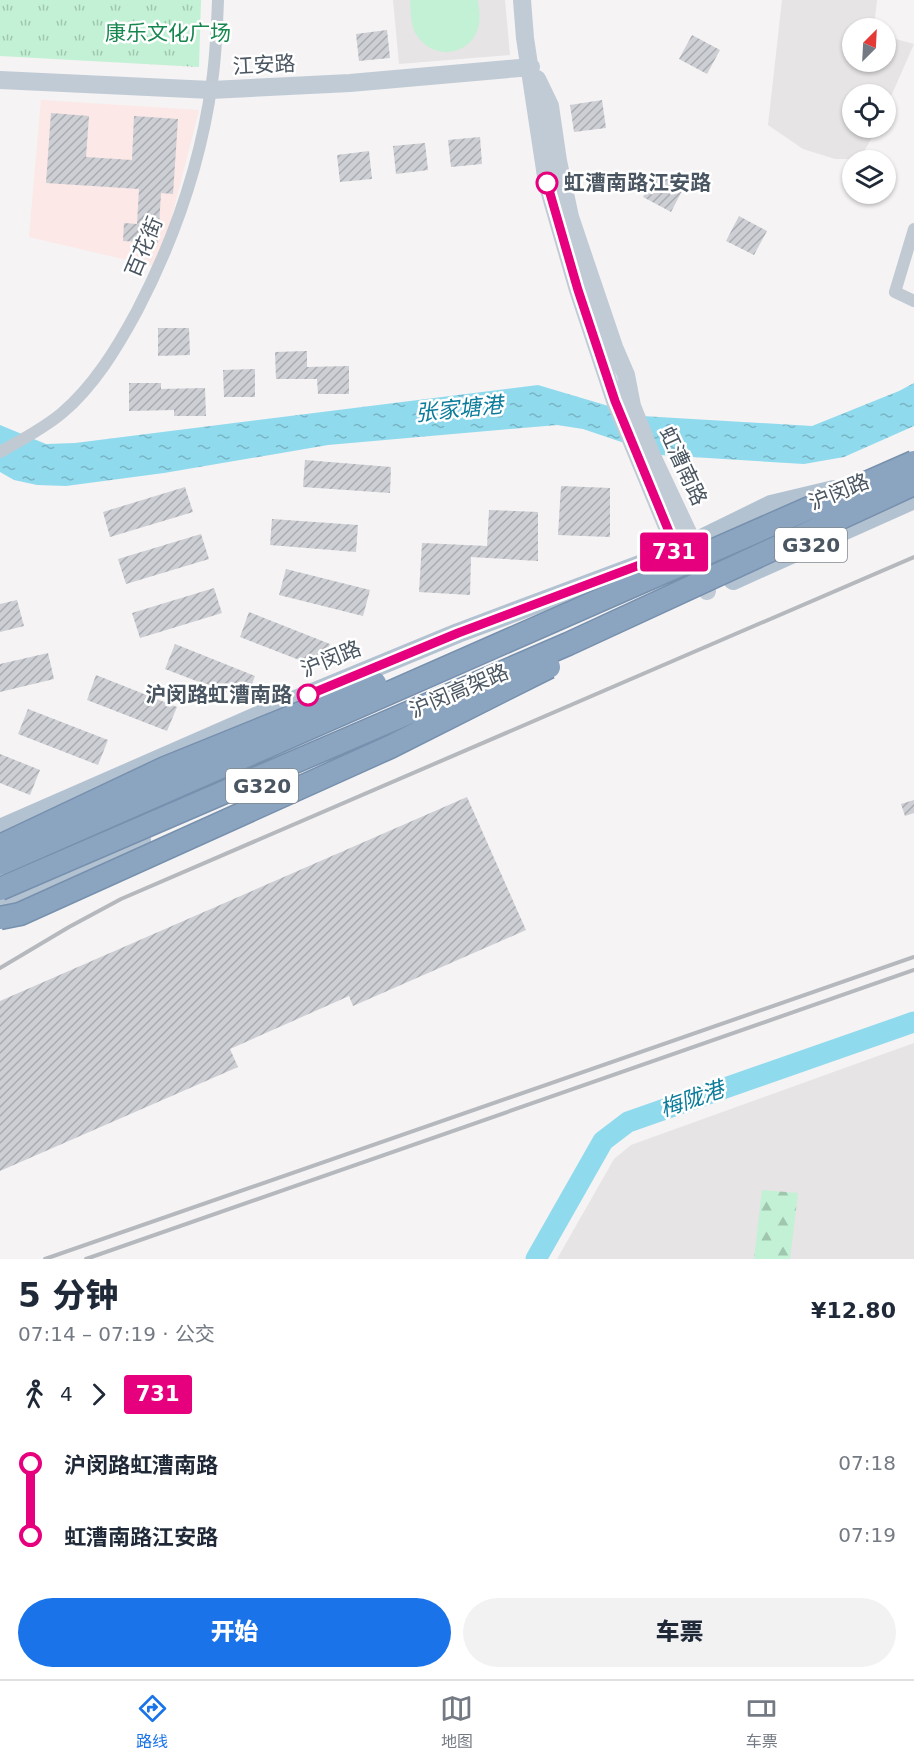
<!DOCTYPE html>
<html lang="zh">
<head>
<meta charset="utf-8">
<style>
	body { margin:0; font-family:"DejaVu Sans","Noto Sans SC",sans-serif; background:#f2f2f3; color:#1f2937; height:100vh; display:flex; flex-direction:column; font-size:22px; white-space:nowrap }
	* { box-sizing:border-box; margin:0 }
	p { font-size:20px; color:#747a83 }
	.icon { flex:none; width:33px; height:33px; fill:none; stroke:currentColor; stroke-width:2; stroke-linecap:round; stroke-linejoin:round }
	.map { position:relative; height:1259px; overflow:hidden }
	.sheet { display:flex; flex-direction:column; background:#fff; flex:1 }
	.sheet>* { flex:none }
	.badge { padding:0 12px; border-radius:4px; font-size:21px; line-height:39px }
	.needle { width:39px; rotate:24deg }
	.buttons { position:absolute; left:842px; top:18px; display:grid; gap:12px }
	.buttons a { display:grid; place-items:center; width:54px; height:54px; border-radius:50%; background:#fff; box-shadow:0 2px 4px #0004; font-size:30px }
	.map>.badge { position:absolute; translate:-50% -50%; box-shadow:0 0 0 3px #fff }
	.legs { display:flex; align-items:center; gap:9px; height:66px; padding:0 18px; font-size:20px }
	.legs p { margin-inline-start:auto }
	.overview { display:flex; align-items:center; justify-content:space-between; height:102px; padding:0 18px }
	h1 { font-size:33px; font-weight:800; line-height:45px }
	.primary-button { display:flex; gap:12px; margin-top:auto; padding:12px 18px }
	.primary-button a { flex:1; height:69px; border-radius:36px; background:#1a73e8; color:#fff; font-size:24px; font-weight:800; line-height:69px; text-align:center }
	.primary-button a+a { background:#f2f2f3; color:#1f2937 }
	ul { padding:0 18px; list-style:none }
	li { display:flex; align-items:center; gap:21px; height:72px; font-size:22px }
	li i { display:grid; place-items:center; width:9px; height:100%; margin:0 8px; background:currentColor }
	li i::after { content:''; width:15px; height:15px; margin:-8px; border:4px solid; border-radius:50%; background:#fff }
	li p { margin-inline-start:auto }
	li:first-child i { background:linear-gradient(#0000 50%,currentColor 0) }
	li:last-child i { background:linear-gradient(currentColor 50%,#0000 0) }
	.menu { display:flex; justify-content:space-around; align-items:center; height:84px; border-top:2px solid #e0e1e3; background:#fff; font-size:16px; color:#747a83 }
	.menu a { display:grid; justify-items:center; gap:3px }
	.menu .active { color:#1a73e8 }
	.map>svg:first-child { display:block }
</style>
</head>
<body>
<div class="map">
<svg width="914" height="1259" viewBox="0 0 914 1259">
	<defs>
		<pattern id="grass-tufts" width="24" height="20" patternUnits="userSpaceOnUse" patternTransform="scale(1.5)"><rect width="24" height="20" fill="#c3f1d5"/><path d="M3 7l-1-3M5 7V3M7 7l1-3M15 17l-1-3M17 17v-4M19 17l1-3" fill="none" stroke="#a0c6b0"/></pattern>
		<pattern id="forest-firs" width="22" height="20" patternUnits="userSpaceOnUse" patternTransform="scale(1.5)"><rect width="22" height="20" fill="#c3f1d5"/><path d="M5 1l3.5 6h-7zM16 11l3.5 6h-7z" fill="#a0c6b0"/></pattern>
		<pattern id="water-ripples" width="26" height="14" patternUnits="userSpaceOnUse" patternTransform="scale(1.5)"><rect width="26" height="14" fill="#90daee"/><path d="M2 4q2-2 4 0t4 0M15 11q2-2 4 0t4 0" fill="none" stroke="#78b4c4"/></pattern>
		<pattern id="building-hatch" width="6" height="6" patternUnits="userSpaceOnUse" patternTransform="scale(1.5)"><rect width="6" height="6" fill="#cdcfd5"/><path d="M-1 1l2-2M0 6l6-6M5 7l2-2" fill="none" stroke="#a8abb0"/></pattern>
	</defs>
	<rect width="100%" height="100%" fill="#f5f3f3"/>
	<path fill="#e6e4e5" d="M393,0H505L510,55L399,64Z
		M782,0H877L874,28H852V62H885V36L914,44L885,110V94H852V128H877L860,159H835L803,149L768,125Z
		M914,1043V1259H557L614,1159L631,1145Z"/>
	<path fill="#fce8e6" d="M41,100L199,110L161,259L157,267L29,237Z"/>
	<path fill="url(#grass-tufts)" d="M0,0H201L199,67L0,56Z"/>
	<path fill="url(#forest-firs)" d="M762,1190L798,1193L790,1259H754Z"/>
	<path fill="#c3f1d5" d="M410,0H478C479,9 481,20 478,28C470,56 434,60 418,37C410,27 411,12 410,0Z"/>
	<path fill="url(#water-ripples)" d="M914,383V426L844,457L804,464L660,455L583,429L557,425L328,445L164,473L66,486L37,485L14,480L0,472V425L46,444L75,443L538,385L642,416L812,426L899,391Z"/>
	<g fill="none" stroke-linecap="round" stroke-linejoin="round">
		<path stroke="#90daee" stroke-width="21" d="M536,1259L603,1141L628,1122L914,1022"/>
	</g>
	<path fill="url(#building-hatch)" d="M387,30L390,58L359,61L356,34Z
		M692,35L720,50L707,74L679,59Z
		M602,100L606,128L574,132L570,105Z
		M51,113L89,116L86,157L132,160L134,116L178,119L173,194L161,193L158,243L123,241L124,223L137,224L139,189L46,183Z
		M480,137L482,164L451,167L448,140Z
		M425,143L428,170L396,174L393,146Z
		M369,151L372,179L340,182L337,155Z
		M655,173L684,187L671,212L643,197Z
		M739,216L767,231L754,255L726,241Z
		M158,328H189L190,355L158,356Z
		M307,351V367L349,366V394H318L317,379H276L275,352Z
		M255,369V397H224L223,370Z
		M129,383H161V389L205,388L206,416H174V410L129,411Z
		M305,460L391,467L390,493L303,487Z
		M561,486L610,488V537L558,535Z
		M185,487L193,512L110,537L103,512Z
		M489,510L538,512V561L471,557L470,595L419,592L422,543L487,546Z
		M272,519L358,525L356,552L270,545Z
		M201,534L209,559L126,584L118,559Z
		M286,569L370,590L363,616L279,595Z
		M214,588L222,613L140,638L132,613Z
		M17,600L24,626L0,632V604Z
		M249,612L330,644L320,668L240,637Z
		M175,644L255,676L246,700L165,669Z
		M48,653L54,679L0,692V664Z
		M96,675L177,707L167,731L87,700Z
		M28,709L108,740L98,765L18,734Z
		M0,754L40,770L30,795L0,783Z
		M467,797L526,930L353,1006L349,996L230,1049L238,1067L0,1171V1001Z
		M914,800V813L905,816L901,804Z"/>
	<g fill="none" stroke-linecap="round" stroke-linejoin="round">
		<path stroke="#c1cad2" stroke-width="12" d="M914,229L895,292L914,301
			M0,452C21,440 43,429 62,413C94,386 117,348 137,311C174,240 201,162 212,82C216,55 217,27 218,0"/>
		<path stroke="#c1cbd6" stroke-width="18" d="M522,0L525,38L547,183L578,290L615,401L677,551L707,591
			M537,79L550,106L558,161L570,217L614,347L626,375L632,406L652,456L699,556
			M0,80L211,90L350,83L531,67"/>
		<path stroke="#b3c2d1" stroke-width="20" d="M733,580L914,499
			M0,829L274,709L458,633L677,551L771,505L834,490
			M0,903L141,840"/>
		<path stroke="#b5b8bd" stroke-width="4" d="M0,968L69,927L121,899L914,557
			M45,1259L914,957
			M86,1259L914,970"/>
		<defs>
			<path id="highway-bridge" d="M0,846L165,768L375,683
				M0,864L914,462
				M0,889L568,644L914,484
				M0,918L20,914L390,747L549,667"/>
		</defs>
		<use href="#highway-bridge" stroke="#7690ad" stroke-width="25" stroke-linecap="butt"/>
		<use href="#highway-bridge" stroke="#8ba5c1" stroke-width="22"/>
	</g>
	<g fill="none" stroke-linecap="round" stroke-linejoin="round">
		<defs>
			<path id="line-1" d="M308,695L458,633L677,551L615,401L578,290L547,183"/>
		</defs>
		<use href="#line-1" stroke="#fff" stroke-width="14"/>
		<use href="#line-1" stroke="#e6007e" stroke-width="9"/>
	</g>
	<g fill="#fff" stroke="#e6007e" stroke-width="3">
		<circle cx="547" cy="183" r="10"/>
		<circle cx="308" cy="695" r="10"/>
	</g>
	<g text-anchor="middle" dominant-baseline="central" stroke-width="5" stroke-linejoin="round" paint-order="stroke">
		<g fill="#fff" stroke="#808990" stroke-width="1.5">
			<rect x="775" y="528" width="72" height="34" rx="4.5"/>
			<rect x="226" y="769" width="72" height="34" rx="4.5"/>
		</g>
		<g font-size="20" font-weight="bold" fill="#4a5661">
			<text x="811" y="545">G320</text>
			<text x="262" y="786">G320</text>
		</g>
		<g font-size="21" fill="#17864f" stroke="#fff">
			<text x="168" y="33">康乐文化广场</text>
		</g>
		<g font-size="21" fill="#4a5661" stroke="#fff">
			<text transform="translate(264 65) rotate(-3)">江安路</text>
			<text transform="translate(144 247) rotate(-67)">百花街</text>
			<text transform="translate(683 466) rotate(65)">虹漕南路</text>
			<text transform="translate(839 492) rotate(-22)">沪闵路</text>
			<text transform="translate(331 659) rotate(-22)">沪闵路</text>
			<text transform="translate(459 691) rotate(-23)">沪闵高架路</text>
		</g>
		<g font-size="21" font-weight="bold" fill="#4a5661" stroke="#fff" text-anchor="start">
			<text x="564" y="183">虹漕南路江安路</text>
			<text x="292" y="695" text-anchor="end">沪闵路虹漕南路</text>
		</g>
		<g font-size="22" font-style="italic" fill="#0c7c9b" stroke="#fff">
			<text transform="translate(459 409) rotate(-6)">张家塘港</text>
			<text transform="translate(692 1099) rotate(-19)">梅陇港</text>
		</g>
	</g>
</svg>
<div class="buttons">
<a><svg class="needle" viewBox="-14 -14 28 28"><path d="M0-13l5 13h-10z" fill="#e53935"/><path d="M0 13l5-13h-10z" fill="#747a83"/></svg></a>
<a><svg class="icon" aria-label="locate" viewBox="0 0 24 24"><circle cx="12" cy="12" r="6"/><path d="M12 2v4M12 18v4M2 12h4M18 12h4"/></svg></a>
<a><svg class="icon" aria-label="layers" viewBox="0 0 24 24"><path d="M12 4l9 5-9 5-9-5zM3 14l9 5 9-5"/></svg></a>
</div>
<b class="badge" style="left:674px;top:552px;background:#e6007e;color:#fff">731</b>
</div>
<section class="sheet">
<div class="overview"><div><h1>5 分钟</h1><p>07:14 – 07:19 · 公交</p></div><b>¥12.80</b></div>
<div class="legs"><svg class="icon" aria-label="walk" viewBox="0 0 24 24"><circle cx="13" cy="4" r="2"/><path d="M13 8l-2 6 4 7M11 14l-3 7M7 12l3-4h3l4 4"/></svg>4<svg class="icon" aria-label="forward" viewBox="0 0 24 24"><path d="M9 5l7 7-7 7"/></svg><b class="badge" style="background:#e6007e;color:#fff">731</b></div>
<ul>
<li><i style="color:#e6007e"></i><b>沪闵路虹漕南路</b><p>07:18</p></li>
<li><i style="color:#e6007e"></i><b>虹漕南路江安路</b><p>07:19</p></li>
</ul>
<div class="primary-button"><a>开始</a><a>车票</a></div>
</section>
<nav class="menu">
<a class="active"><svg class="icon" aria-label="directions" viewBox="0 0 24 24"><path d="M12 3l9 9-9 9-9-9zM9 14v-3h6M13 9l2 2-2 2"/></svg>路线</a>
<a><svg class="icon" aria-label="map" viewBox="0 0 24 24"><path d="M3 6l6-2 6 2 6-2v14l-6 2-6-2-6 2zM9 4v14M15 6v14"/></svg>地图</a>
<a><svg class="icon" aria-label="tickets" viewBox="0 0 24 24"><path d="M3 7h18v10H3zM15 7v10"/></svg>车票</a>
</nav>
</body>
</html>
